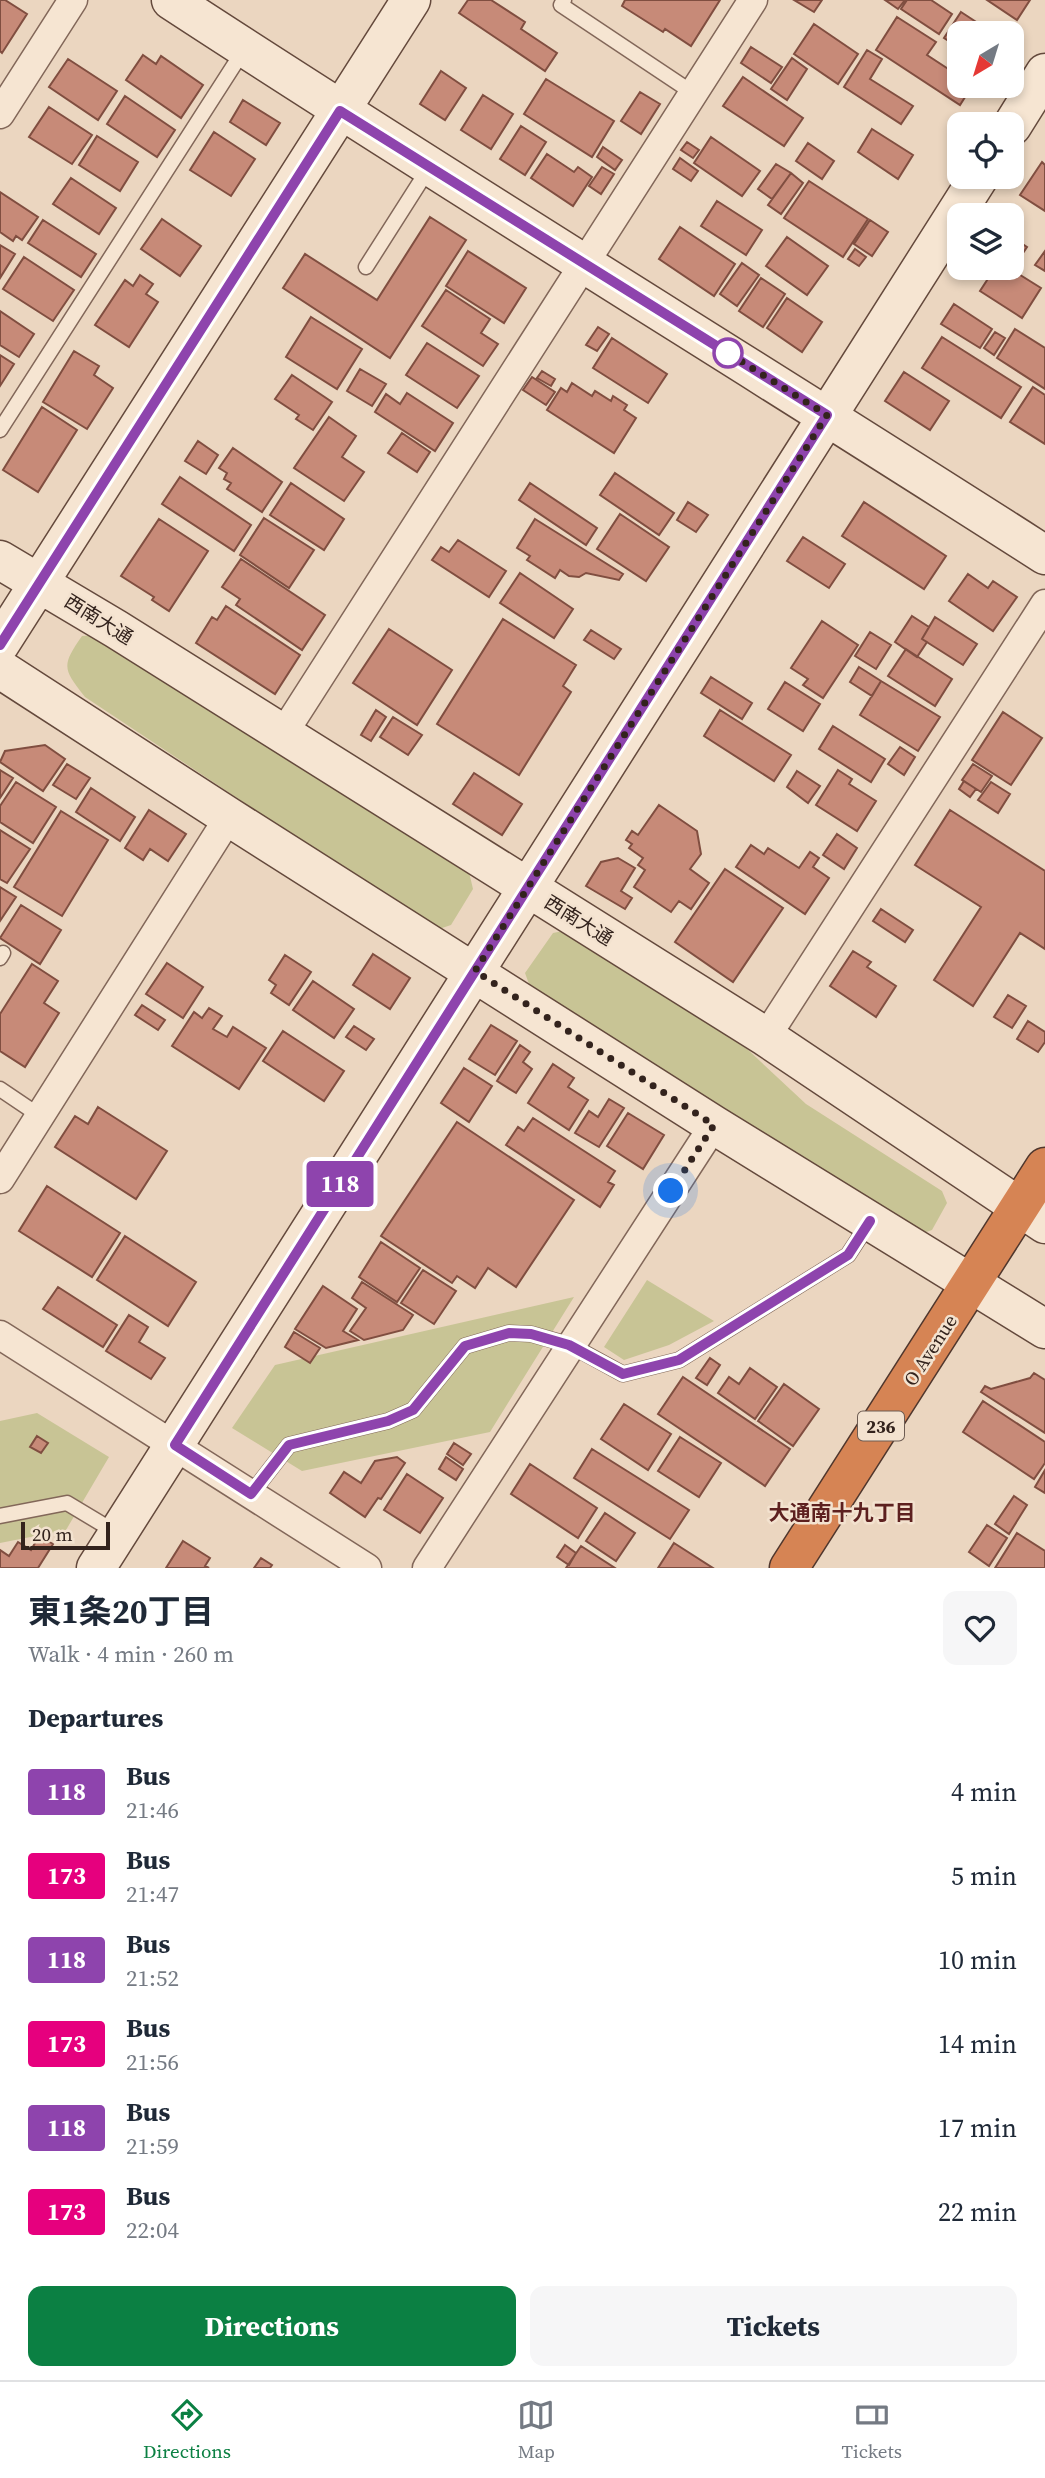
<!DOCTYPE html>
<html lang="en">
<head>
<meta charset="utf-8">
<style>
	body { margin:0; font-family:"Source Serif 4","Noto Sans JP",serif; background:#f6f6f7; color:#1f2937; height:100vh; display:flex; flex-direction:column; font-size:26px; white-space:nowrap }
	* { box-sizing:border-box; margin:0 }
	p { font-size:23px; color:#747a83 }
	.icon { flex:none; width:38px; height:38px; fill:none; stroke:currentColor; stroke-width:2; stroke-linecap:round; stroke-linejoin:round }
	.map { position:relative; height:1568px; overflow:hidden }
	.details { display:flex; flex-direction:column; background:#fff; flex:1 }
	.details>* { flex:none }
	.badge { padding:0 14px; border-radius:5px; font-size:24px; line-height:46px }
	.needle { width:46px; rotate:218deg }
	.buttons { position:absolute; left:947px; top:21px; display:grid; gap:14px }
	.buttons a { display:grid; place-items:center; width:77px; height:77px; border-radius:14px; background:#fff; box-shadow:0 4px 10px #0003; font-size:35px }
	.scale { position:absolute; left:21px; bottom:18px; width:89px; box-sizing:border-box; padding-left:7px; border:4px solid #33231d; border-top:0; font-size:19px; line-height:24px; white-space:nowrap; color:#33231d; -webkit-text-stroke:5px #f3e2cf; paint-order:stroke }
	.you { position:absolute; width:35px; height:35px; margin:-18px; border:5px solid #fff; border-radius:50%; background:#1a73e8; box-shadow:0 0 0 10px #1a73e833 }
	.map>.badge { position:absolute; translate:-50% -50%; box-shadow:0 0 0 4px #fff }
	h2 { padding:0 28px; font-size:26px; line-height:63px }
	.round { display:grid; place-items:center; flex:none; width:74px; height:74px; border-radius:14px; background:#f6f6f7 }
	.headline { display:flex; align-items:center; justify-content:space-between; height:119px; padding:0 28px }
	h1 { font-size:33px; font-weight:700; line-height:52px }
	.button { display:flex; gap:14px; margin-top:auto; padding:14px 28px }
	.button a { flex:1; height:80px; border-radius:14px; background:#0b8043; color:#fff; font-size:28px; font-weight:700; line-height:80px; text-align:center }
	.button a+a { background:#f6f6f7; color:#1f2937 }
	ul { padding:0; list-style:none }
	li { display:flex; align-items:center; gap:21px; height:84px; padding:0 28px }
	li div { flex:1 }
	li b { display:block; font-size:26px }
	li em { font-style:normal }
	li .badge { min-width:77px; font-weight:700; text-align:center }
	.dock { display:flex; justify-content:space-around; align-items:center; height:98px; border-top:2px solid #e0e1e3; background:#fff; font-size:19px; color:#747a83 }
	.dock a { display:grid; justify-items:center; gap:4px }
	.dock .on { color:#0b8043 }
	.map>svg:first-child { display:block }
</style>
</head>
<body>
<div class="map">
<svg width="1045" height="1568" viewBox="0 0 1045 1568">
	<rect width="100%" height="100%" fill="#ebd6c0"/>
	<path fill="#c8c495" d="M99,635L469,872L473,889L451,925L436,930L85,697C63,669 61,666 82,636Z
		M563,931L746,1048L806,1104L942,1191L947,1203L932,1230L918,1235L727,1118L529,984L525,973L553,933Z
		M647,1280L714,1321L669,1345L624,1360L604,1347Z
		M574,1297L490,1432L302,1471L232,1428L275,1365Z
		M37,1413L109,1457L66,1530L0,1543V1421Z"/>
	<path fill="#c78a78" stroke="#804e40" stroke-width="2" d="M0,0H5L27,14L2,53L0,51Z
		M468,0H491L525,22L521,29L557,53L545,71L459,13Z
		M625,0H720L691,46L665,29L663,32L622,6Z
		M794,0H822L814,12Z
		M885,0H905L898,9Z
		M907,0H931L952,14L939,34L901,9Z
		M987,0H1030L1017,20Z
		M961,12L993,33H959V48L944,38Z
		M897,17L936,42L927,55L959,76V86H972L960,105L876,50Z
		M814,24L858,54L838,84L794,54Z
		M751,47L782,67L771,83L741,63Z
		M867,50L882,59L870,79L913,106L901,124L844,87Z
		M143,55L156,64L161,56L203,85L181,118L126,80Z
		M792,58L807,69L787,100L771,89Z
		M68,59L117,91L98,120L49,87Z
		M441,71L466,88L445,120L420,104Z
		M743,77L803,118L784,146L723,106Z
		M546,79L614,121L592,157L524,114Z
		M640,92L660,104L641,134L621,121Z
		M483,95L513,114L491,149L461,130Z
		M125,96L175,130L157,157L107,124Z
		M243,100L280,123L266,145L230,122Z
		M49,107L92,135L72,164L29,137Z
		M521,126L546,142L525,175L500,159Z
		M872,129L913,155L898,179L858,152Z
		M214,132L255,159L231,196L190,170Z
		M97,136L138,162L120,191L79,165Z
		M711,137L760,171L742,196L694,163Z
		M687,142L699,150L693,158L681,150Z
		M808,143L834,161L822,179L796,161Z
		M603,147L622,160L615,170L597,157Z
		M547,154L574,172L578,167L592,177L573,206L531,178Z
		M680,158L698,171L691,181L673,169Z
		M1042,162L1045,165V211L1020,195Z
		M776,164L791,173L772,199L758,189Z
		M602,167L614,174L601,194L589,186Z
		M791,173L803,183L781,214L768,205Z
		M71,178L116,208L99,234L53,204Z
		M809,181L868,219L843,257L784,218Z
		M0,192L38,217L22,240L16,236L13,241L0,232Z
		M717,201L762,230L746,255L701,226Z
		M430,217L466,240L390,358L283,288L305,254L377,300Z
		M162,219L201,246L180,276L141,249Z
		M43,220L96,254L81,277L28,243Z
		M870,220L888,232L872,256L854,244Z
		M680,227L735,264L714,296L659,259Z
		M787,237L828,266L807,295L766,266Z
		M1012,237L1027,247L1021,256L1012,250Z
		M0,245L15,254L0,278Z
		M855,249L866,257L859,266L848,259Z
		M468,251L526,288L504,323L446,286Z
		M1045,251V271L1035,265Z
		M24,257L74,290L53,321L3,289Z
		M742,263L759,275L737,306L720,294Z
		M995,268H1009L1041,288L1022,318L980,291Z
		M140,275L153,284L146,294L158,302L129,347L95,325L125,280L133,286Z
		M761,278L785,294L763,327L739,311Z
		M446,290L490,319L481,333L498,344L483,366L422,326Z
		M787,298L822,322L802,352L767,328Z
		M954,304L992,329L980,348L941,324Z
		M0,311L34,334L19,357L0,345Z
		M311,317L362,349L337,389L286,357Z
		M598,327L609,334L597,351L586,345Z
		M1015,329L1045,348V389L997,358Z
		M995,332L1005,338L994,355L984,348Z
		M942,337L1021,387L1001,418L922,368Z
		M612,338L667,374L648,403L593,368Z
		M427,343L479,376L457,408L406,375Z
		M74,351L99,366L94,375L113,388L87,429L43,402Z
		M0,355L14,364L0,386Z
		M360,369L386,384L372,406L347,391Z
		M542,371L555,379L551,386L537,378Z
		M904,372L949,401L930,430L885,401Z
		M292,375L332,402L313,430L296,419L299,415L275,399Z
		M532,377L555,392L546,405L523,390Z
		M572,383L592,396L595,391L611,401L613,396L627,405L624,410L636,418L614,453L547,410L561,388L567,392Z
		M1033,387L1045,395V444L1010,422Z
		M407,393L453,423L435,451L375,412L386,394L400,404Z
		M42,407L77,430L38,492L3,470Z
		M329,417L356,436L342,457L364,472L344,501L294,468Z
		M402,433L430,452L417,472L388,453Z
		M198,441L218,455L206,474L185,461Z
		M233,448L282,482L262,512L227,489L231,483L224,479L227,473L219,468Z
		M615,473L674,513L659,535L600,495Z
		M180,477L251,525L234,551L162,504Z
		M291,483L344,519L324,550L270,515Z
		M530,483L597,528L586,545L519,500Z
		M688,502L708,515L696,532L677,520Z
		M864,502L946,556L924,589L842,536Z
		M620,514L669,547L646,581L597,549Z
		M264,518L314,550L289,588L240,555Z
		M159,519L208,551L169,611L152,600L154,597L121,576Z
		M535,519L623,574L619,580L586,573L579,577L569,576L560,570L555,578L527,560L530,556L517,548Z
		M803,537L845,564L829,588L787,561Z
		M458,540L506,571L489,597L432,560L441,547L449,552Z
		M241,559L325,615L302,650L236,605L240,599L222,587Z
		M520,573L573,609L554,638L500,603Z
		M968,574L988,588L993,581L1017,597L993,631L949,601Z
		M226,606L300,655L275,694L196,643L212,617L217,620Z
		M912,616L929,627L922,639L927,642L917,657L895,642Z
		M935,617L977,644L963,665L922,639Z
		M503,619L576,665L563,686L571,692L519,775L437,724Z
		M822,621L858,645L823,698L803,685L808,679L791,668Z
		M389,629L452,670L417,725L353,683Z
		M591,630L621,649L614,659L584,640Z
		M870,632L891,645L876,669L855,656Z
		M906,649L952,679L935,706L888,676Z
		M859,667L881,681L872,696L850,682Z
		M711,677L752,703L742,719L701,693Z
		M881,681L940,717L918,751L860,715Z
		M785,682L820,704L803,731L768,709Z
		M376,710L386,717L371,741L361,735Z
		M720,710L791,755L774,781L704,736Z
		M1003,712L1042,738L1011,785L972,760Z
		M393,717L422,735L408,755L380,737Z
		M833,726L885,759L871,782L819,749Z
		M45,745L65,759L43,791L0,762L5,751Z
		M900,747L915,757L904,775L888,764Z
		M67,764L90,778L76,799L53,785Z
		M973,764L992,776L981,792L962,780Z
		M0,770L13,778L0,798Z
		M838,770L852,779L849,784L876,801L857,831L816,805Z
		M797,771L820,786L808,803L787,787Z
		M474,773L522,804L502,835L453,804Z
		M964,781L976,789L970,797L959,789Z
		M16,782L56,807L33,843L0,822V806Z
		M991,782L1010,794L998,813L978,800Z
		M91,788L135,817L120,841L76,812Z
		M659,805L697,831L701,854L690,869L709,883L691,909L679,901L671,912L634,887L645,870L638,865L643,858L629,848L632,844L626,840L632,831L638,835Z
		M149,810L186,834L168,861L150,849L143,860L125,848Z
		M950,810L1045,871V949L1020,933L973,1006L934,980L981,907L915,865Z
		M61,811L108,840L62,916L14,887Z
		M0,830L30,849L7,883L0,879Z
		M837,834L857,848L844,869L823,855Z
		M751,845L764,854L768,848L799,868L810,852L819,858L813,867L829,878L805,914L736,867Z
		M618,858L635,868L621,891L632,898L625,909L586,886L601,862Z
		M725,869L783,908L733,982L675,942Z
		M0,887L16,897L0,921Z
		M21,905L61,930L40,964L0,938Z
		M881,909L913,930L905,942L873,921Z
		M853,951L871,962L867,967L896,986L876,1017L830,986Z
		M373,954L410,978L390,1009L353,985Z
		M285,955L311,972L289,1005L271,993L276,985L269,980Z
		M167,963L203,987L183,1018L146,994Z
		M32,964L58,981L44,1003L59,1013L25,1067L0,1051V1014Z
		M313,981L354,1009L334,1038L293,1010Z
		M1008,995L1026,1006L1012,1028L994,1017Z
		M142,1005L165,1020L158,1030L135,1015Z
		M209,1008L222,1016L213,1029L227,1037L233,1027L266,1048L239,1089L172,1046L194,1012L202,1018Z
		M1028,1021L1045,1032V1042L1038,1052L1017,1039Z
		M491,1025L517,1041L495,1075L469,1059Z
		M354,1026L374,1039L366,1050L346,1037Z
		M283,1031L344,1071L324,1101L263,1061Z
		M520,1045L530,1052L523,1062L532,1069L516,1093L497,1081Z
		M553,1064L574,1078L568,1087L588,1100L569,1130L528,1103Z
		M464,1068L492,1086L469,1122L441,1103Z
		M609,1099L624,1108L599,1147L575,1133L589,1111L598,1117Z
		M98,1107L167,1151L136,1199L55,1147L75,1116L88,1124Z
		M628,1113L664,1135L643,1169L607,1146Z
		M533,1118L615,1171L608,1182L614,1185L600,1207L506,1145L518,1127L524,1131Z
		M457,1122L574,1200L516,1287L488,1268L475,1288L457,1276L452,1283L381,1236Z
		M47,1186L120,1233L92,1277L19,1231Z
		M125,1236L196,1282L168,1326L97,1280Z
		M381,1242L420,1268L397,1302L359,1277Z
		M423,1270L456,1291L434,1324L401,1303Z
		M362,1282L413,1315L403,1330L364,1340L350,1331L366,1308L352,1298Z
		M323,1286L357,1309L343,1331L358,1340L326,1348L295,1329Z
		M58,1287L117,1325L103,1347L43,1309Z
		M129,1315L148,1327L139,1342L165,1358L151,1379L106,1351Z
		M294,1332L320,1348L310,1363L285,1347Z
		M710,1358L720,1365L707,1385L696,1378Z
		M750,1368L777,1387L755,1419L718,1393L729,1377L739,1384Z
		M1034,1373L1045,1380V1433L981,1392L985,1386L991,1389L1030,1378Z
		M683,1377L790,1449L765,1486L658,1414Z
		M784,1384L819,1409L793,1446L758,1421Z
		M983,1401L1045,1442V1463L1034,1479L963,1432Z
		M624,1404L671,1434L648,1470L601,1439Z
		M37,1436L48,1443L41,1453L30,1447Z
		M680,1437L721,1463L699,1497L658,1471Z
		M454,1443L471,1454L463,1465L447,1454Z
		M592,1449L689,1510L670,1539L574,1478Z
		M397,1457L405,1463L381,1499L378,1498L365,1517L330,1493L344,1472L361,1483L375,1461Z
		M446,1457L463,1469L456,1480L439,1469Z
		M530,1464L597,1508L578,1538L511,1494Z
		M1045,1470V1493L1035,1487Z
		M407,1474L443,1498L420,1533L384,1510Z
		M1014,1496L1027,1505L1009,1534L995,1524Z
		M605,1513L635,1533L616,1561L586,1541Z
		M987,1525L1007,1538L989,1566L969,1552Z
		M1017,1533L1045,1551V1568H995Z
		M39,1536L53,1544L38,1568H0V1550L9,1556L18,1542L31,1550Z
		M183,1541L210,1558L205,1566L209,1568H166Z
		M674,1543L713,1568H658Z
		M565,1545L576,1553L569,1565L557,1557Z
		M581,1546L615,1568H566Z
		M261,1558L272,1565L270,1568H254Z"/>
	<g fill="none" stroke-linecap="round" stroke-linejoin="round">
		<defs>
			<path id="lane" d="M564,0L561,5L693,93
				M366,267L429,168
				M0,430L245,48
				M0,958L3,953
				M0,1089L40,1116
				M251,1494L289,1445L388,1421L413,1410L465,1346L509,1333L531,1334L570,1345L623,1374L679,1360L848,1255L869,1223
				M0,1516L67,1503L117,1533"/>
			<path id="street" d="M0,114L73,0
				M283,734L753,0
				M766,1037L1045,604
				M0,1179L229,817
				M0,1335L367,1568
				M427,1568L714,1125"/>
			<path id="secondary" d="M171,0C460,189 755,369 1045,555
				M1012,126L1045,73
				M0,560L116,629L766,1037L1045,1224
				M0,644L411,0
				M0,669L229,817L714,1125L1045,1329
				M96,1568L979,177"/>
			<path id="highway" d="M789,1568L1045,1167"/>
		</defs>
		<use href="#lane" stroke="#826759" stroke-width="17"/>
		<use href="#street" stroke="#826759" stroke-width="31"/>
		<use href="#secondary" stroke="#64493c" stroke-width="41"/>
		<use href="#highway" stroke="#50372d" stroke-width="41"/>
		<use href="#lane" stroke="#f6e5d2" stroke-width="14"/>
		<use href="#street" stroke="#f6e5d2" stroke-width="28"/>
		<use href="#secondary" stroke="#f6e5d2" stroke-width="38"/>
		<use href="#highway" stroke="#d68454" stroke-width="38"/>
	</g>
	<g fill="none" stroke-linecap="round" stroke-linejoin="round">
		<defs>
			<path id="line" d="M0,645L340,111L827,415L175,1445L251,1494L289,1445L388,1421L413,1410L465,1346L509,1333L531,1334L569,1345L623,1374L679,1360L848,1255L870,1221"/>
		</defs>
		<use href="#line" stroke="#fff" stroke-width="16"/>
		<use href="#line" stroke="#8e44ad" stroke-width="10"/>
		<path stroke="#33231d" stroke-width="7" stroke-dasharray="0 12.6" d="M671,1191L714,1125L475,971L827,415L728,353"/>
	</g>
	<circle fill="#fff" stroke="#8e44ad" stroke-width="3.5" cx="728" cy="353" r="14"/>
	<g text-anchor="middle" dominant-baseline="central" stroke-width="5" stroke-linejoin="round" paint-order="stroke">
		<rect fill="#f3e2cf" stroke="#6d5c52" stroke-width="2" x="858" y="1411.5" width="46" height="29" rx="5"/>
		<g font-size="18" font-weight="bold" fill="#33231d">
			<text x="881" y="1426">236</text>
		</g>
		<g font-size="19" fill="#33231d" stroke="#f3e2cf">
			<text transform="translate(99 619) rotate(32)">西南大通</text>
			<text transform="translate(579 920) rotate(32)">西南大通</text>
			<text transform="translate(930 1350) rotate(-57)">O Avenue</text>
		</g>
		<g font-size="21" font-weight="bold" fill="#5d201f" stroke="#f3e2cf">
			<text x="842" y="1512">大通南十九丁目</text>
		</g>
	</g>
</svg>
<div class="buttons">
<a><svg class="needle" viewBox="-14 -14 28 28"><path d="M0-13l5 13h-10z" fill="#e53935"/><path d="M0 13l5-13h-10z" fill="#747a83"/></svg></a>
<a><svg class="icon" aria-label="locate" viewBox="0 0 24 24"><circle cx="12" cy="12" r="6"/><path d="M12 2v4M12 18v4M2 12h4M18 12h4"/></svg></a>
<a><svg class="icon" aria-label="layers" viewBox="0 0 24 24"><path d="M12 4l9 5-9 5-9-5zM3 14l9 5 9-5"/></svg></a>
</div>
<div class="scale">20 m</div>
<div class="you" style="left:671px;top:1191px"></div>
<b class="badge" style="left:340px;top:1184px;background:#8e44ad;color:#fff">118</b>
</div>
<section class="details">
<div class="headline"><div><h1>東1条20丁目</h1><p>Walk · 4 min · 260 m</p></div><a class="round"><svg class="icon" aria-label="heart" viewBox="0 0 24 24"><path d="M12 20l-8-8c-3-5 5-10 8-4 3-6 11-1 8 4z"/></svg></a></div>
<h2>Departures</h2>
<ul>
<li><span class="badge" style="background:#8e44ad;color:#fff">118</span><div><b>Bus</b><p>21:46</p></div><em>4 min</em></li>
<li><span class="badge" style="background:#e6007e;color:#fff">173</span><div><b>Bus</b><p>21:47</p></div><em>5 min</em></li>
<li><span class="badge" style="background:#8e44ad;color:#fff">118</span><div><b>Bus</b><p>21:52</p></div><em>10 min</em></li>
<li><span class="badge" style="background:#e6007e;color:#fff">173</span><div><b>Bus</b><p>21:56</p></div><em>14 min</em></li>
<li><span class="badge" style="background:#8e44ad;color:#fff">118</span><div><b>Bus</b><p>21:59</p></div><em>17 min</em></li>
<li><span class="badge" style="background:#e6007e;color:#fff">173</span><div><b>Bus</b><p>22:04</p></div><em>22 min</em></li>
</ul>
<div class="button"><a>Directions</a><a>Tickets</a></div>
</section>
<nav class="dock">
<a class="on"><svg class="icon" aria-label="directions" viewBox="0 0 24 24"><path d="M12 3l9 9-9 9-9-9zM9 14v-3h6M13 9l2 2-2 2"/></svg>Directions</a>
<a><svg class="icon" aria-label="map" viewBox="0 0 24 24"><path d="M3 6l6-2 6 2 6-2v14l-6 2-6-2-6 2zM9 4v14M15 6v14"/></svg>Map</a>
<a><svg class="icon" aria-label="tickets" viewBox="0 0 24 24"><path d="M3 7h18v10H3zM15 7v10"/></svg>Tickets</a>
</nav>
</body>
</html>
